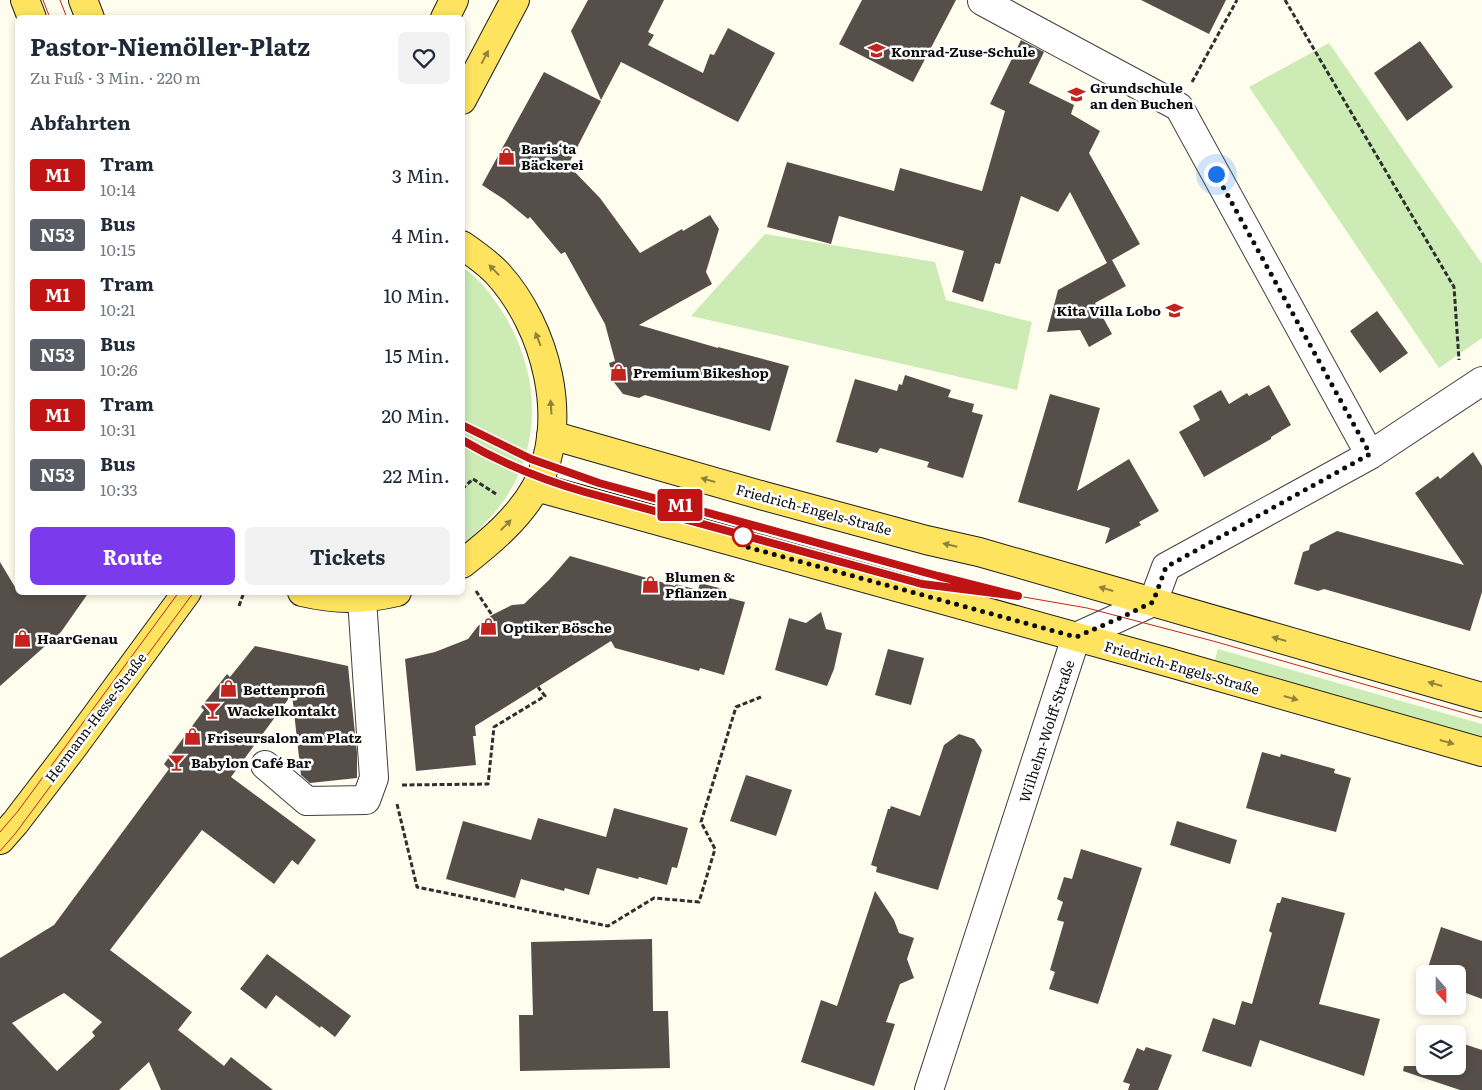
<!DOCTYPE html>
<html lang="de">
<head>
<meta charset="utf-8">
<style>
	body { margin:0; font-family:Literata,serif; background:#f2f2f3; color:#1f2937; height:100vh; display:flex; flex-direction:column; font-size:19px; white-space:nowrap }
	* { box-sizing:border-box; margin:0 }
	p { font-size:16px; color:#747a83 }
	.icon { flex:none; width:28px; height:28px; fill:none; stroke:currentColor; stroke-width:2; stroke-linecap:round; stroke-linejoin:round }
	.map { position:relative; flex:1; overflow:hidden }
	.sheet { position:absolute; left:15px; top:15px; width:450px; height:580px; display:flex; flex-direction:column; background:#fff; border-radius:8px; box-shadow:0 2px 8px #0003 }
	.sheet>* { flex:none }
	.badge { padding:0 10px; border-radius:4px; font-size:18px; line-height:32px }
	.needle { width:32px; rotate:159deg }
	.tools { position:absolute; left:1416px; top:965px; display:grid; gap:10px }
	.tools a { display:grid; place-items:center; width:50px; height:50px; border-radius:8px; background:#fff; box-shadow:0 2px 8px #0003; font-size:25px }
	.you { position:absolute; width:25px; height:25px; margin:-12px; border:4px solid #fff; border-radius:50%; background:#1a73e8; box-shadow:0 0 0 8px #1a73e833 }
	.map>.badge { position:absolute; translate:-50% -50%; box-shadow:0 0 0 2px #fff }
	h2 { padding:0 15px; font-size:19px; line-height:45px }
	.round { display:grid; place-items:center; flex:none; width:52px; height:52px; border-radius:8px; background:#f2f2f3 }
	.headline { display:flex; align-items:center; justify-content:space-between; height:85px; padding:0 15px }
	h1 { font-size:24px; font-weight:700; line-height:38px }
	.button { display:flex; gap:10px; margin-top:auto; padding:10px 15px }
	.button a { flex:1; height:58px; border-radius:8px; background:#7c3aed; color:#fff; font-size:20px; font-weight:700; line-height:58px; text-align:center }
	.button a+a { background:#f2f2f3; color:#1f2937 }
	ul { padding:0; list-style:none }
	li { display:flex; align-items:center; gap:15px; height:60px; padding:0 15px }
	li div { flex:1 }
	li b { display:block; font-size:19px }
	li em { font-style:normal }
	li .badge { min-width:55px; font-weight:700; text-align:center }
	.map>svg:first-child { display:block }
</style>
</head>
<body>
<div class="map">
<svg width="1482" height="1090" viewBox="0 0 1482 1090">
	<rect width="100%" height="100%" fill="#fffded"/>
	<path fill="#cdebb5" d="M1329,43L1482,264V338L1439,368L1249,87Z
		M765,234L935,262L946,300L1032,322L1017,390L691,316Z
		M463,268C481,279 494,299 505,316C545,383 542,464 487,521C479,529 472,539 463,545Z
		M1218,649L1482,724V740L1214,663Z"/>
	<path fill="#564f49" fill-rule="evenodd" d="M588,0H664L648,32L654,35L648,45L703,73L710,54L714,55L728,28L775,53L738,122L621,62L601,100L571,31Z
		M862,0H956L913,82L839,44Z
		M1141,0H1226L1209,34Z
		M1021,40L1044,52L1029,83L1074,105L1071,114L1100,131L1089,153L1140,244L1112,260L1126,286L1095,303L1112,334L1089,347L1080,330L1047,332L1058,290L1107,263L1070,192L1058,212L1021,196L1000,264L995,263L983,302L952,292L964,251L839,216L831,244L767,227L787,162L894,191L900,168L982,191L1005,111L990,104Z
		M1420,41L1453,87L1407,121L1374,73Z
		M544,72L601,101L568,165L600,198L640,253L682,229L683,231L710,215L719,229L706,272L712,284L639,325L718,348V347L789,366L770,431L645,395L639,398L623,394L609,376L612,373L609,363L615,361L605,324L565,252L561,254L530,217L528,219L505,200L482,185Z
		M1377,311L1408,353L1380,373L1350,331Z
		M905,375L951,390L948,397L974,404L972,412L983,415L963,478L930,468L927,467L929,462L880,448L877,453L836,442L855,379L897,391L899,384L902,385Z
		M1269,385L1291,425L1271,437V439L1204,477L1179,432L1200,420L1193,406L1221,390L1229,404L1247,393L1249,396Z
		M1050,394L1100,408L1077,491L1129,459L1159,511L1139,522L1141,525L1105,544L1110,528L1018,502Z
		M1473,452L1482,466V592L1470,631L1324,589L1318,591L1294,584L1303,552L1309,550L1310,545L1337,531L1464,565L1415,493L1438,476L1440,479Z
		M570,556L675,586L676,584L698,590L700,583L723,589L721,596L745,602L724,675L700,668L699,671L615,648L611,641L475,726L476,736H473L476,765L416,771L405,659L435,652L468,639L478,626L492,615L512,605L524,604L549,580Z
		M0,562L18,592H89L61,632L0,686Z
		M821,612L826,629L842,633L834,669L827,686L775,670L789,618L806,623Z
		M255,646L348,666L357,753V778L310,783L301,775L292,694L231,777L316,840L298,865L292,860L274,884L202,830L110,950L192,1012L178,1030L224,1066L231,1057L273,1090H161L149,1062L119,1090H0V958L54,925L169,769L164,764L204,710L201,707L227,674L230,677ZM64,993L102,1022L92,1032L95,1036L57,1071L12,1023Z
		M888,649L924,658L911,705L875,695Z
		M959,734L974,739L982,750L938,890L876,872L877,867L871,865L888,809H890L891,806L920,816L944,745Z
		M1262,752L1280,757L1281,754L1335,769L1334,773L1351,778L1336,832L1246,808Z
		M746,775L792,790L776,836L730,821Z
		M614,808L688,828L677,868L672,867L667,885L639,877L638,879L597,868L589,895L565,888L564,891L521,879L515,898L446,879L463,821L531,840L538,818L606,837Z
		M1177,821L1237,840L1230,864L1170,845Z
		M1081,849L1142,868L1098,1004L1049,989L1055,972L1050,970L1064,922L1057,920L1063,902L1057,899L1064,877L1072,879Z
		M875,891L894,920L899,933L914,938L907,959L914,978L900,984L886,1022L895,1024L874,1086L801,1062L821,1000L837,1006Z
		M1282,897L1345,913L1319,1004L1380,1019L1364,1076L1260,1040L1251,1067L1202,1051L1213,1018L1235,1025L1242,1001L1252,1004L1272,933L1269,931L1277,903H1280Z
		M1441,927L1482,941V999L1458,990V974H1426Z
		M652,939L653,1011H668L670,1068L520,1071L519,1015H533L531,942Z
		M267,954L351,1016L335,1037L321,1026L320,1028L276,995L266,1009L240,989Z
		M1458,1042L1482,1050V1090H1460L1403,1071L1404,1066H1458Z
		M1146,1047L1172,1055L1158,1090H1128L1130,1084L1123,1082L1137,1048L1144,1051Z"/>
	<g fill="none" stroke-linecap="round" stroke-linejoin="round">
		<defs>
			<path id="minor" d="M982,1L1179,107L1370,455
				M265,765L307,801L366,800L374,778L362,599
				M929,1090L1076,637L1153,602L1166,567L1370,455L1482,381"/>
			<path id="major" d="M25,0L32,18
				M83,0L90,18
				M445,18L454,0
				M462,100L515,0
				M462,245C475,254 488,263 498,274C546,327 571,421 536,487C519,518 490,542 462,564
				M551,435L764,496L926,540L979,552L1482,697
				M536,487L1167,662L1482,752
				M302,592C336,600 363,600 397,592
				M0,840L15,823L74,746L187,592"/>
		</defs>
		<use href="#minor" stroke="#404040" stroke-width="30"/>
		<use href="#major" stroke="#1e1e1e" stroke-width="30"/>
		<path stroke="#2f2f2f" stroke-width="3" stroke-dasharray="5 2.5" stroke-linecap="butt" d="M1285,0L1454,287L1459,360
			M1192,82L1237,0
			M462,489L473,479L496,494
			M476,591L492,615
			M239,606L244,592
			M402,785L488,784L494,727L545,696L538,687
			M397,804L417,887L608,926L654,898L699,902L715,849L701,822L736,707L761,697"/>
		<use href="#minor" stroke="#fff" stroke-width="28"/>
		<use href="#major" stroke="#fee35f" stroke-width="28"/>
		<path stroke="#c32420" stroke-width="1" d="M43,0L50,18
			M60,0L67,18
			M462,425L531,459L599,483L972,586
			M462,440L514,467L554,482L733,533L922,584L1018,596L1087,608L1213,641L1482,718
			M0,832L18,811L179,592
			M0,851L15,834L194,592"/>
	</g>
	<defs><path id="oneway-solid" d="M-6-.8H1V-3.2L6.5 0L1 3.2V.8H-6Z" transform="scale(1.25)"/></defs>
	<g fill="#92833a">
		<use href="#oneway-solid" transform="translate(485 57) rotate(-62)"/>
		<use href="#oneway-solid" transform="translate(494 270) rotate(-134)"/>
		<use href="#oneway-solid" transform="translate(538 339) rotate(-111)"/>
		<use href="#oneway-solid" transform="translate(551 407) rotate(-94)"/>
		<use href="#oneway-solid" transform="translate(708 480) rotate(-164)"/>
		<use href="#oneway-solid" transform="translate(506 525) rotate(-45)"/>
		<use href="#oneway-solid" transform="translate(950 545) rotate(-167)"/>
		<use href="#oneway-solid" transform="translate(1106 589) rotate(-164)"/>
		<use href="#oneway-solid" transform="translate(1279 639) rotate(-164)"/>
		<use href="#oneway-solid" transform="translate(1435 684) rotate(-164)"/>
		<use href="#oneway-solid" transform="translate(1291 698) rotate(16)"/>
		<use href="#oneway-solid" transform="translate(1447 742) rotate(16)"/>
	</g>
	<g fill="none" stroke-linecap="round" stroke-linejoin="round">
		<defs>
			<path id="line" d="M462,425L531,459L599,483L938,576L1018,596L922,584L585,492C543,480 501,463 462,440"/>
		</defs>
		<use href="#line" stroke="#fff" stroke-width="11"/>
		<use href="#line" stroke="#be1414" stroke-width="8"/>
		<path stroke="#0d0d0d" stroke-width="5" stroke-dasharray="0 9" d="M743,536L740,545L1076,637L1122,617L1153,602L1166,567L1370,454L1216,174"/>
	</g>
	<defs>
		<symbol id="university-bare" viewBox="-9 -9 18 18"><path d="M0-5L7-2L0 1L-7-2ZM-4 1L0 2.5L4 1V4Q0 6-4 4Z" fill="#c32420" stroke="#fff" stroke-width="2.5" paint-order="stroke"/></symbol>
		<symbol id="school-bare" viewBox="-9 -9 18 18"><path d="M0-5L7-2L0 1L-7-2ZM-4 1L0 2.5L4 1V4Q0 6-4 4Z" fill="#c32420" stroke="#fff" stroke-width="2.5" paint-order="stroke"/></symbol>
		<symbol id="shop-bare" viewBox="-9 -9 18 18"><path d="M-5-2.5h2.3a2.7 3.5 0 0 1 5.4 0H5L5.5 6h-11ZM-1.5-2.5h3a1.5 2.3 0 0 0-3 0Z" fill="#c32420" stroke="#fff" stroke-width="2.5" paint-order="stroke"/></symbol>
		<symbol id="bar-bare" viewBox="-9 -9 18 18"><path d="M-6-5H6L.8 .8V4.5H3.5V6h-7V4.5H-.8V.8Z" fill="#c32420" stroke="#fff" stroke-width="2.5" paint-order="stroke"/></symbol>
	</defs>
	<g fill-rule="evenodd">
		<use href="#university-bare" x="864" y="38" width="25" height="25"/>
		<use href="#school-bare" x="1064" y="82" width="25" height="25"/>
		<use href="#shop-bare" x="494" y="144" width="25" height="25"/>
		<use href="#school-bare" x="1162" y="298" width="25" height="25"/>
		<use href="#shop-bare" x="606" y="360" width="25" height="25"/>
		<use href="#shop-bare" x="638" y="572" width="25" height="25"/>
		<use href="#shop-bare" x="476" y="614" width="25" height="25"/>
		<use href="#shop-bare" x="10" y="626" width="25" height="25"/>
		<use href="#shop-bare" x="216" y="676" width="25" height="25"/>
		<use href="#bar-bare" x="200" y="698" width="25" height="25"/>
		<use href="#shop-bare" x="180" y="724" width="25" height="25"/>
		<use href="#bar-bare" x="164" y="750" width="25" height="25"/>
	</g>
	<circle fill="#fff" stroke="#be1414" stroke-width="2.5" cx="743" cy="536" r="10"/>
	<g text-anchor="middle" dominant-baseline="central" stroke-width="5" stroke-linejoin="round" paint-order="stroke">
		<g font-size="14" font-weight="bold" fill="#0d0d0d" stroke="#fff" text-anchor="start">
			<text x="891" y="51">Konrad-Zuse-Schule</text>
			<text x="1090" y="87">Grundschule<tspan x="1090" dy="16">an den Buchen</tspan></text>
			<text x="521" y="148">Baris‘ta<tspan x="521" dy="16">Bäckerei</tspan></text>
			<text x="1161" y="310" text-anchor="end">Kita Villa Lobo</text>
			<text x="633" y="372">Premium Bikeshop</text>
			<text x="665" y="576">Blumen &amp;<tspan x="665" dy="16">Pflanzen</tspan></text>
			<text x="503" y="627">Optiker Bösche</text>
			<text x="37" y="638">HaarGenau</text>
			<text x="243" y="689">Bettenprofi</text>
			<text x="227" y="710">Wackelkontakt</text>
			<text x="207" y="737">Friseursalon am Platz</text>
			<text x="191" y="762">Babylon Café Bar</text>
		</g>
		<g font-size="14" fill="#0d0d0d" stroke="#fff">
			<text transform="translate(814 509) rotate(15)">Friedrich-Engels-Straße</text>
			<text transform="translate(1182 667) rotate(16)">Friedrich-Engels-Straße</text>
			<text transform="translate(95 717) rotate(-53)">Hermann-Hesse-Straße</text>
			<text transform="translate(1046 731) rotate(-72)">Wilhelm-Wolff-Straße</text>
		</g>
	</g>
</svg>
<div class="tools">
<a><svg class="needle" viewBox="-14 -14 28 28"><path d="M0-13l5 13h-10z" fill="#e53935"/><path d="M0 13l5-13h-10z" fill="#747a83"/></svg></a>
<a><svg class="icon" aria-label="layers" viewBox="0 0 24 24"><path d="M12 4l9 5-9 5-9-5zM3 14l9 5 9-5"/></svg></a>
</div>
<div class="you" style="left:1216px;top:174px"></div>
<b class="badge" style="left:680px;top:505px;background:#be1414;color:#fff">M1</b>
<section class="sheet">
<div class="headline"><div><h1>Pastor-Niemöller-Platz</h1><p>Zu Fuß · 3 Min. · 220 m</p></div><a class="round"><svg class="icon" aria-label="heart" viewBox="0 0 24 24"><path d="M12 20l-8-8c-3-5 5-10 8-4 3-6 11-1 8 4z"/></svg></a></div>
<h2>Abfahrten</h2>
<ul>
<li><span class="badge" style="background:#be1414;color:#fff">M1</span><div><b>Tram</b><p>10:14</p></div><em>3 Min.</em></li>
<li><span class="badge" style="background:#595b62;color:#fff">N53</span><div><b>Bus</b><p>10:15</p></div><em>4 Min.</em></li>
<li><span class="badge" style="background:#be1414;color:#fff">M1</span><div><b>Tram</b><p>10:21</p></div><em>10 Min.</em></li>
<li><span class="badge" style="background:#595b62;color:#fff">N53</span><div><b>Bus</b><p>10:26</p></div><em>15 Min.</em></li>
<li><span class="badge" style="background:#be1414;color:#fff">M1</span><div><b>Tram</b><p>10:31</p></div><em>20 Min.</em></li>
<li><span class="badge" style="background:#595b62;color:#fff">N53</span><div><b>Bus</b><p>10:33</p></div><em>22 Min.</em></li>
</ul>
<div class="button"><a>Route</a><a>Tickets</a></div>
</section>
</div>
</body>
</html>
